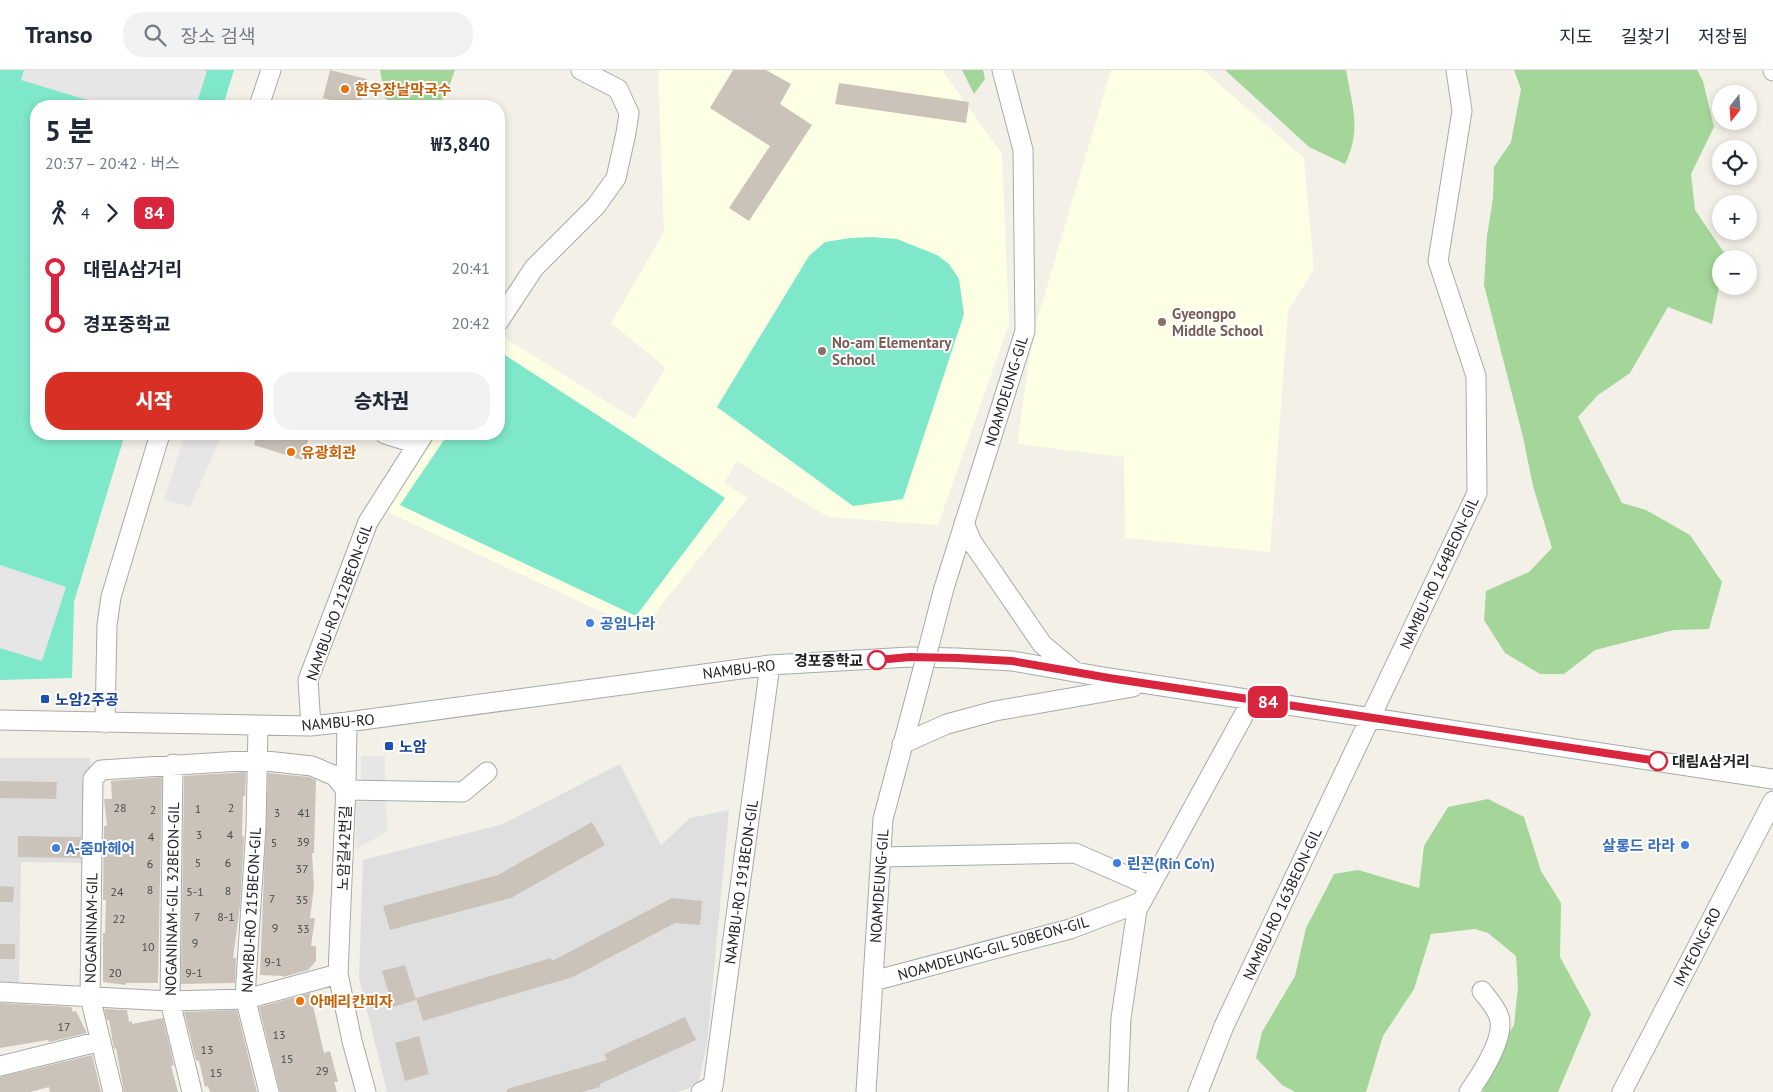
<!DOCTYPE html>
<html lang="ko">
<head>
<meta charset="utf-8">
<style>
	body { margin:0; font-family:"PT Sans","Noto Sans KR",sans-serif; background:#f2f2f3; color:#1f2937; height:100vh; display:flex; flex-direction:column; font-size:19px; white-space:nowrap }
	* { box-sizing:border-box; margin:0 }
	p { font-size:16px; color:#747a83 }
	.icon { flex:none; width:28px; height:28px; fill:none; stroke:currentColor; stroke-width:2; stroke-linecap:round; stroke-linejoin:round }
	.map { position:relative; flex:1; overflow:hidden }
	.side { position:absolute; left:30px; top:30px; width:475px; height:340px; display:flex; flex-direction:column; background:#fff; border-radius:20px; box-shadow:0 2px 8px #0003 }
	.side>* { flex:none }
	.badge { padding:0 10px; border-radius:8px; font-size:18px; line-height:32px }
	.needle { width:32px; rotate:197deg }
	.buttons { position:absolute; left:1712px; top:15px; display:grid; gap:10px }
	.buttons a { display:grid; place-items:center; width:45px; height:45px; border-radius:50%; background:#fff; box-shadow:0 2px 8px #0003; font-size:25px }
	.map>.badge { position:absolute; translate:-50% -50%; box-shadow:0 0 0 2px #fff }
	.legs { display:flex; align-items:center; gap:8px; height:55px; padding:0 15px; font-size:16px }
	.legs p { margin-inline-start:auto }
	.summary { display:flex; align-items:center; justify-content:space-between; height:85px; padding:0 15px }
	h1 { font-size:28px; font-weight:800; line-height:38px }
	.primary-button { display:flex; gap:10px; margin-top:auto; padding:10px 15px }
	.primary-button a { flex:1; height:58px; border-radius:20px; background:#d93025; color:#fff; font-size:20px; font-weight:800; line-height:58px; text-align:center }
	.primary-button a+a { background:#f2f2f3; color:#1f2937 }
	ul { padding:0 15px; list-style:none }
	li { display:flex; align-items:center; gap:18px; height:55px; font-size:19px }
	li i { display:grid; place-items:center; width:8px; height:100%; margin:0 6px; background:currentColor }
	li i::after { content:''; width:12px; height:12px; margin:-6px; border:4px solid; border-radius:50%; background:#fff }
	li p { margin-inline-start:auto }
	li:first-child i { background:linear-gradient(#0000 50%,currentColor 0) }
	li:last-child i { background:linear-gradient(currentColor 50%,#0000 0) }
	header { display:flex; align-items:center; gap:30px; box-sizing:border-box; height:70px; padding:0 25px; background:#fff; border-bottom:1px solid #e0e1e3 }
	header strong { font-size:24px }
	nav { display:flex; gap:28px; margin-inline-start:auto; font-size:18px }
	.search { width:350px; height:45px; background:#f2f2f3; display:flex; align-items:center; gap:12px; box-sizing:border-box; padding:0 18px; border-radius:20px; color:#747a83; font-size:19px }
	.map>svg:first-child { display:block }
</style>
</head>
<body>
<header>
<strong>Transo</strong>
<div class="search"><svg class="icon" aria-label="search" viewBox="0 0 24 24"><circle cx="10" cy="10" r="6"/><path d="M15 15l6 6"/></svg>장소 검색</div>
<nav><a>지도</a><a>길찾기</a><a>저장됨</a></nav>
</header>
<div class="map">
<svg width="1773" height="1022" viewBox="0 0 1773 1022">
	<rect width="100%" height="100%" fill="#f3f0e8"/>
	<path fill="#e0dfdf" d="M0,688H90L88,793L21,792L19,913H0Z
		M620,694L661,775L690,748L729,740L707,974L698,1015L677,1022H387L359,908L363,790L503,754Z"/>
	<path fill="#fcffe4" d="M658,0H942L1002,84L1009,254L938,455L828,447L737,391L724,413L748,428L641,560L385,441L434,364H499V264L634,349L666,298L611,253L664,162Z
		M1111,0H1203L1304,88L1314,199L1288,241L1270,482L1125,468L1124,387L1017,374L1033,264Z"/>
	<path fill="#a4d699" d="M380,0H455L446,25L437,36H396L385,28Z
		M962,0H983L985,9L974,24Z
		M1225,0H1346C1352,35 1362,60 1345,94L1309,77Z
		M1514,0H1697L1703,11L1714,57L1691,104L1695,140L1725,184L1724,189H1721V206L1712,254L1668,237L1630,303L1598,325L1578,347L1622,433L1646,440L1690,465L1722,512L1709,559L1674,560L1595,580L1564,604H1540L1505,583L1484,550L1486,521L1529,502L1552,478L1533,416L1523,367L1484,215L1487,166L1493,128L1494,97L1511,72L1521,19Z
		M1488,729L1524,747L1541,801L1561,833L1560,887L1591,944L1558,1022H1483L1485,1005L1514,955L1518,917L1516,886L1488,863L1475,859L1431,864L1414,919L1383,966L1366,1022H1295L1282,1015L1256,988L1262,962L1295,906L1306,858L1334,804L1358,800L1419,818L1424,776L1448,737Z"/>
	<path fill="#7fe8ca" d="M0,0H234L223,36H36V364H125L74,532L72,608L0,610Z
		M872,167L897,169L937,185L949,194L959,209L964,244L903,429L853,436L717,337L809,186L825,172L850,168Z
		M502,283L725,428L636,546L400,435L448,364H499V289Z"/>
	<path fill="#e6e6e6" d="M24,0H203L207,1L196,36H107L21,10Z
		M185,364H222L190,437L164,430Z
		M0,495L66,517L42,591L0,578Z
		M361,686H385V712H361Z
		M386,730L387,761L356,780V732Z"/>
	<path fill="#cbc3ba" d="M330,0L367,9L359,36H353L323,28Z
		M733,0H766L791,14L780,34L812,55L749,151L729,138L770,76L710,38Z
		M839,13L969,32L966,53L835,34Z
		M257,364H310L302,390L254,375Z
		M246,702L245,726H243L242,767L244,766L240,836L233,888H236L235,913L181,914L184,706Z
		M268,703L309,707L316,710L314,783H312L314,817L310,848H315L311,876H316V891L308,900L283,907V906L260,905Z
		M162,707L158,913H126V915L103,912V863H105L106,830H103L104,756H107L104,729H112L111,711Z
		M0,711L57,712L56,729L0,728Z
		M592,752L605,775L511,828L390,860L383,836L498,805Z
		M18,766L81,767V788L18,787Z
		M0,816L14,817L13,832H0Z
		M672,828L702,831L700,855L675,853L573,907L423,951L416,928L551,888L552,891Z
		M0,874H15V889H0Z
		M405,895L416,930L393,937L382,901Z
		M310,923L324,983L330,981L338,1012H334L337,1022H280L259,937Z
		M0,933L71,937L73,942L76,941L87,963L49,972L48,970L0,978Z
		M104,939L127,940L129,952L132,951V954L163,948L174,995L171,996L178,1022H124L116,978L114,979L109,950L107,951Z
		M237,940L257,1022H210L208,1016L205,1017L199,991L196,990L184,942Z
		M685,947L696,970L600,1014V1017L582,1022H507V1019L607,990L604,984Z
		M419,966L429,1004L405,1011L395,973Z
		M92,985L101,1022H50L49,1017L30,1022H0V1007Z"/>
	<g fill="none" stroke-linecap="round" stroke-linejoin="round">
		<defs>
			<path id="minor" d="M1773,0V1
				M259,36L271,0
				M499,251L534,198L596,136L616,108L626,63L629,43L618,19L581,0
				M385,364L417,374
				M964,453L972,472L1042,574L1074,601
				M944,518L1025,261L1023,80L1002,0
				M0,650L311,656L347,652L770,595L910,587L957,588L1012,591L1109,608L1773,709
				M347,652L346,715L338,904L352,971L366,1022
				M105,653L107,555L111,527L160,364
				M258,656L256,757L245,927L269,1022
				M311,656L308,610L368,452L424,364
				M902,674L947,654L995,641L1133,617
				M173,694L170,931L192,1022
				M881,787L1075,783L1150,816
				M873,911L1070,859L1141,832
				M0,922L170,931L246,929L338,904
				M0,996L101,971
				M113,1022L90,927L93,709L101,700L257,690L312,696L335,706L346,720L463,722L487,702
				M701,1022L713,1016L770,595
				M866,1022L883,749L919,614
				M1118,1022L1121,948L1137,840L1252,630
				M1198,1022L1224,956L1477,423L1476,306L1438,191L1462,41L1456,0
				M1469,1022C1480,1006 1506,967 1499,947C1496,937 1488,929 1482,921
				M1622,1022L1773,731"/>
		</defs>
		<use href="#minor" stroke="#a9a9a9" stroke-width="21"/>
		<use href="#minor" stroke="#fff" stroke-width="19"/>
		<defs>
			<path id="minor-bridge" d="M919,614L944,518"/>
		</defs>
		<use href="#minor-bridge" stroke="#a9a9a9" stroke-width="21" stroke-linecap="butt"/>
		<use href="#minor-bridge" stroke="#fff" stroke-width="19"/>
	</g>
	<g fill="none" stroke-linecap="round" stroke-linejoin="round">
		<defs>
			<path id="line-1" d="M877,590L910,587L958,588L1012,591L1109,608L1658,691"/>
		</defs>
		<use href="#line-1" stroke="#fff" stroke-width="11"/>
		<use href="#line-1" stroke="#d7263d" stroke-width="8"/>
	</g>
	<g fill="#e8710a" stroke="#fff" stroke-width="2">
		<circle cx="345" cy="19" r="5"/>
		<circle cx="291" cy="382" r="5"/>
		<circle cx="300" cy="931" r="5"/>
	</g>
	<g fill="#8d6e63" stroke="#fff" stroke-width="2">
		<circle cx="1162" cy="252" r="5"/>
		<circle cx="822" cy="281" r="5"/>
	</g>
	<g fill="#3f7fe0" stroke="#fff" stroke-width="2">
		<circle cx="590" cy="553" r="5"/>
		<circle cx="1685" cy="775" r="5"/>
		<circle cx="56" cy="778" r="5"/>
		<circle cx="1117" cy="793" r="5"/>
	</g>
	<g fill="#fff" stroke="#d7263d" stroke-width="2.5">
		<circle cx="877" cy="590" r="9"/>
		<circle cx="1658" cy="691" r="9"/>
	</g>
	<g fill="#1a4fb4" stroke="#fff" stroke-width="2">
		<rect x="40" y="624" width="10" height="10" rx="2.5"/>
		<rect x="384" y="671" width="10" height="10" rx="2.5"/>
	</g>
	<g text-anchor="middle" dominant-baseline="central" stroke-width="4" stroke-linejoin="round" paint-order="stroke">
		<g font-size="12" fill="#4c4a48">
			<text x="120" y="737">28</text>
			<text x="231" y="737">2</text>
			<text x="198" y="738">1</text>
			<text x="153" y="739">2</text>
			<text x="277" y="742">3</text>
			<text x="304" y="742">41</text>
			<text x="199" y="764">3</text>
			<text x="230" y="764">4</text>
			<text x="151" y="766">4</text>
			<text x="303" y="771">39</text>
			<text x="274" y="772">5</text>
			<text x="198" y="792">5</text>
			<text x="228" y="792">6</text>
			<text x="150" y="793">6</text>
			<text x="302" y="798">37</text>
			<text x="150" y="819">8</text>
			<text x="228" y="820">8</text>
			<text x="117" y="821">24</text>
			<text x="195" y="821">5-1</text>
			<text x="272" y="828">7</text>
			<text x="302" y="829">35</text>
			<text x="197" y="846">7</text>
			<text x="226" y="846">8-1</text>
			<text x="119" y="848">22</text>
			<text x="275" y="857">9</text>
			<text x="303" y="858">33</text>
			<text x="195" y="872">9</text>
			<text x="148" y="876">10</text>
			<text x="273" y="891">9-1</text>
			<text x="115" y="902">20</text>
			<text x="194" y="902">9-1</text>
			<text x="64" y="956">17</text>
			<text x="279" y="964">13</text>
			<text x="207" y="979">13</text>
			<text x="287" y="988">15</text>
			<text x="322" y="1000">29</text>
			<text x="216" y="1002">15</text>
		</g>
		<g font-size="15" font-weight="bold" fill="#c56008" stroke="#fff" text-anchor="start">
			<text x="355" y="19">한우장날막국수</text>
			<text x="301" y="382">유광회관</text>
			<text x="310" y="931">아메리칸피자</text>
		</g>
		<g font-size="15" font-weight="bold" fill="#785e54" stroke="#fff" text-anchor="start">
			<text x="1172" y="243">Gyeongpo<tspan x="1172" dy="17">Middle School</tspan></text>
			<text x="832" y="272">No-am Elementary<tspan x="832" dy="17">School</tspan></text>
		</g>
		<g font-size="15" fill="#222" stroke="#fff">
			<text transform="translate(1006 321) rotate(-73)">NOAMDEUNG-GIL</text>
			<text transform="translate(1439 503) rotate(-65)">NAMBU-RO 164BEON-GIL</text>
			<text transform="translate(339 532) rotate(-70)">NAMBU-RO 212BEON-GIL</text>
			<text transform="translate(739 599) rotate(-7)">NAMBU-RO</text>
			<text transform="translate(338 652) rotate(-5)">NAMBU-RO</text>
			<text transform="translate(344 778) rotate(-88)">노암길42번길</text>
			<text transform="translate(741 812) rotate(-82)">NAMBU-RO 191BEON-GIL</text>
			<text transform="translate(879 816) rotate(-86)">NOAMDEUNG-GIL</text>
			<text transform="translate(172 829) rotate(-89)">NOGANINAM-GIL 32BEON-GIL</text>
			<text transform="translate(1282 834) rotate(-65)">NAMBU-RO 163BEON-GIL</text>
			<text transform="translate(251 840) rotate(-87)">NAMBU-RO 215BEON-GIL</text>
			<text transform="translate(91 858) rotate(-89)">NOGANINAM-GIL</text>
			<text transform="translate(1697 877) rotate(-63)">IMYEONG-RO</text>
			<text transform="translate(993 878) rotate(-16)">NOAMDEUNG-GIL 50BEON-GIL</text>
		</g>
		<g font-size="15" font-weight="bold" fill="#366cbe" stroke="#fff" text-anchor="start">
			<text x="600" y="553">공임나라</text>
			<text x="1675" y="775" text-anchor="end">살롱드 라라</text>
			<text x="66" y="778">A-줌마헤어</text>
			<text x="1127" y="793">린꼰(Rin Co'n)</text>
		</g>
		<g font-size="15" font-weight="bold" fill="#222" stroke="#fff" text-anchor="end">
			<text x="863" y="590">경포중학교</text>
			<text x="1672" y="691" text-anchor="start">대림A삼거리</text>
		</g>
		<g font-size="15" font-weight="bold" fill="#164399" stroke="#fff" text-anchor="start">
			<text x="55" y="629">노암2주공</text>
			<text x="399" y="676">노암</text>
		</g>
	</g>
</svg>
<div class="buttons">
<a><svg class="needle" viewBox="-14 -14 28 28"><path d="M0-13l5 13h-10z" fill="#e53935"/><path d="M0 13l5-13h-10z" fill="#747a83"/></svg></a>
<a><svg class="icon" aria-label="locate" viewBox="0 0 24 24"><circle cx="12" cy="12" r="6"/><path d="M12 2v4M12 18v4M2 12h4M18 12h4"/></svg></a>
<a>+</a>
<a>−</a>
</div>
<b class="badge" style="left:1268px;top:632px;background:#d7263d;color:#fff">84</b>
<section class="side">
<div class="summary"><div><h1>5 분</h1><p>20:37 – 20:42 · 버스</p></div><b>₩3,840</b></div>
<div class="legs"><svg class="icon" aria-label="walk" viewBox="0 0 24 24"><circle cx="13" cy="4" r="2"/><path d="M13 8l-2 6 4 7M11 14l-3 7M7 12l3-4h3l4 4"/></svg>4<svg class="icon" aria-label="forward" viewBox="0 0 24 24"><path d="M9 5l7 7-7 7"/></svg><b class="badge" style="background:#d7263d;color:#fff">84</b></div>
<ul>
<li><i style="color:#d7263d"></i><b>대림A삼거리</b><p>20:41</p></li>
<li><i style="color:#d7263d"></i><b>경포중학교</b><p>20:42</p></li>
</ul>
<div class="primary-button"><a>시작</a><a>승차권</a></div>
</section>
</div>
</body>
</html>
